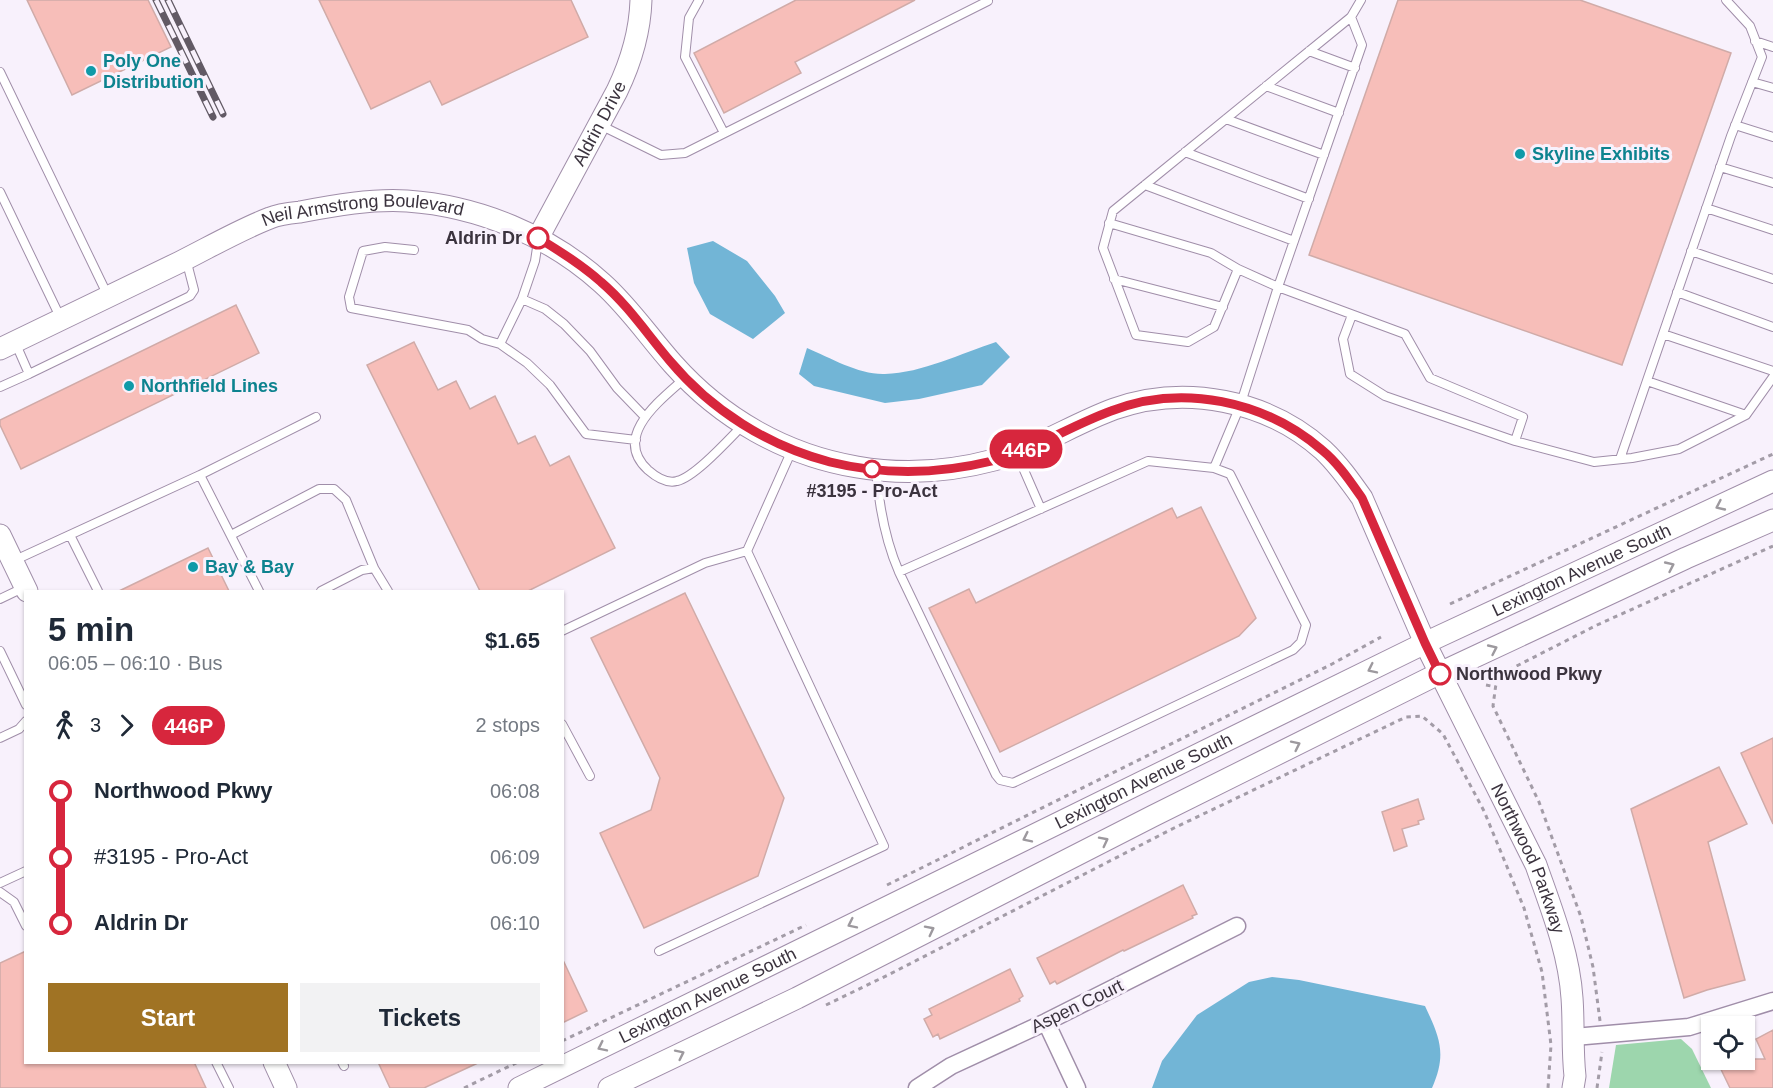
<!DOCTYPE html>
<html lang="en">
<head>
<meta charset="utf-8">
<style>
	body { margin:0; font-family:Helvetica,sans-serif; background:#f2f2f3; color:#1f2937; height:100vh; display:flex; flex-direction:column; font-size:22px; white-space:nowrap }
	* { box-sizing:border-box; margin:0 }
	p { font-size:20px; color:#747a83 }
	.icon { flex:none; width:33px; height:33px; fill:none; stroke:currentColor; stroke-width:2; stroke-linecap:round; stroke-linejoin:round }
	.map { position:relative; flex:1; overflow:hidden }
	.panel { position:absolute; left:24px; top:590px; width:540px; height:474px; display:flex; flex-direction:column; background:#fff; border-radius:0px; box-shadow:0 2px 4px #0004 }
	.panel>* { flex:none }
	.badge { padding:0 12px; border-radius:20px; font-size:21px; line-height:39px }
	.buttons { position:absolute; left:1701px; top:1016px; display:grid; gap:12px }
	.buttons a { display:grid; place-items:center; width:54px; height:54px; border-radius:0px; background:#fff; box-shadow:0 2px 4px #0004; font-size:30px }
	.map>.badge { position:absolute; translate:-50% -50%; box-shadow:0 0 0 3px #fff }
	.legs { display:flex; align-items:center; gap:9px; height:66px; padding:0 24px; font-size:20px }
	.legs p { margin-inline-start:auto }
	.summary { display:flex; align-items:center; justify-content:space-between; height:102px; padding:0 24px }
	h1 { font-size:33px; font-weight:700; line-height:45px }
	.cta { display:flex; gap:12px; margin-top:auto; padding:12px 24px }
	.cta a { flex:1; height:69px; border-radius:0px; background:#a07324; color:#fff; font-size:24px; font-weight:700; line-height:69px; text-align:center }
	.cta a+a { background:#f2f2f3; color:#1f2937 }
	ul { padding:0 24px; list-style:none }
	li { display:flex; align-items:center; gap:21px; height:66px; font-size:22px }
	li i { display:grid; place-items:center; width:9px; height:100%; margin:0 8px; background:currentColor }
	li i::after { content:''; width:15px; height:15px; margin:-8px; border:4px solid; border-radius:50%; background:#fff }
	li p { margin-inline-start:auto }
	li:first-child i { background:linear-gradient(#0000 50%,currentColor 0) }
	li:last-child i { background:linear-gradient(currentColor 50%,#0000 0) }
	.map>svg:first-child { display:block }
</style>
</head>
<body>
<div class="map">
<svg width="1773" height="1088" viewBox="0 0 1773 1088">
	<rect width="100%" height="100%" fill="#f8f1fc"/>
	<path fill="#9dd6ad" d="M1681,1039L1692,1049L1711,1088H1609L1616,1045Z"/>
	<path fill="#72b5d6" d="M713,241L747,261L775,296L785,313L753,339L710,314L694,283L687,248Z
		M996,342L1010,357L982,385L919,399L885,403L814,386L799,374L807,348C831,358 859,375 885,374C922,373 962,353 996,342Z
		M1272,977L1299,980L1425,1006C1440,1038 1447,1054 1432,1088H1152L1162,1061L1197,1015L1249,982Z"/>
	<path fill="#f7beb9" stroke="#d0aba8" stroke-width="1.5" d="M27,0H148L171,47L72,95Z
		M319,0H571L588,37L442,105L430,81L371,109Z
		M796,0H915L795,62L801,73L724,113L694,53Z
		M1398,0H1580L1731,53L1622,365L1309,255Z
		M236,305L259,353L21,469L0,425V420Z
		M414,342L438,390L456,381L470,409L495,396L518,444L535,436L550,466L569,456L615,548L528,591H480L367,365Z
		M1201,507L1256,618L1239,636L1000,752L929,608L969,589L976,603L1172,508L1177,518Z
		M208,548L229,591H119Z
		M685,593L784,798L758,876L644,928L600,833L651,810L660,778L591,638Z
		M1773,738V824L1741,753Z
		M1719,767L1747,824L1708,842L1745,980L1707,990L1684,998L1631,809Z
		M1418,799L1424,819L1418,821L1419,824L1402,829L1407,846L1394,851L1382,812Z
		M1183,885L1197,914L1192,916L1193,918L1124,951L1123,950L1057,984L1055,981L1050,984L1037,958Z
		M26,951V1062H194L206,1088H0V963Z
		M562,958L587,1011L562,1023Z
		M1010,969L1023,996L1019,999L1020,1001L940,1039L938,1034L933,1037L924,1019L932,1015L929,1009Z
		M1773,1030V1088H1730L1716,1059H1765L1756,1039Z
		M378,1062H480L424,1088H390Z"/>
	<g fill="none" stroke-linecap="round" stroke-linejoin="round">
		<defs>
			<path id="service" d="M699,0L689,18L685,57L724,133
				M1351,17L1362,45L1278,287L1405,334L1430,378L1523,417L1515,441L1385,396L1350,374L1343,339L1352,315
				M1755,41L1773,47
				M1309,51L1355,68
				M0,72L108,296
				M1752,82L1773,88
				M1266,86L1339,113
				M1226,119L1324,155
				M600,125L661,155L685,153L988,1
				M1735,125L1773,137
				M1185,152L1309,199
				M1720,167L1773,183
				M1145,185L1294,241
				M0,192L61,319
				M1706,208L1773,230
				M1109,223L1211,253L1238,269
				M538,241L535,261L522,299L545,309L564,324L590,351L617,388L645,417
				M414,250L385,247L363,251L349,297L351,308L468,330L482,339L500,344L522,299
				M1691,251L1773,279
				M1114,279L1223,307
				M1677,292L1773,327
				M1663,334L1773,371
				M500,344L527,363L550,385L586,434L636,440
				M29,374L190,296L194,290L186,259
				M685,378C662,399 611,436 648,470C656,477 666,484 677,481C695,477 729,439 743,425
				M1647,381L1746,415
				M0,387L29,374L15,342
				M1515,441L1594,462L1632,458L1679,449L1746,415L1773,377
				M1017,454L1041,509
				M1620,459L1731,136L1762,57L1750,26L1726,0
				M1214,468L1240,406L1278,287L1238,269L1214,327L1188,342L1136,335L1103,248L1113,211L1351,17L1361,0
				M876,470C879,506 885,540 899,572L996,775L1000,780L1013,783L1293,650L1301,642L1306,625L1230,474L1214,468L1148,461L899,572
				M200,475L316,417
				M70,535L98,591
				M231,535L319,489H334L346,500L374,568
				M13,561L200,475L259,591
				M321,591L362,570L374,568L388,591
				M0,599L25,587
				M562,631L705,563L747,551
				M0,651L26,705
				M562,724L590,776
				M0,738L19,729L26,721
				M0,883L26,871
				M0,892L14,902L26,926
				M659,951L884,846L747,551L792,450
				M216,1062L229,1088
				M342,1062L344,1066"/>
			<path id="minor" d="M1046,1022L1077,1088
				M1574,1037L1689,1027L1773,1001
				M917,1088L951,1066L1046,1022L1237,926"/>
			<g id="tertiary">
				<path id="s1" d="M538,238L617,91C631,62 640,32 641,0"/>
				<path id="s2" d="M0,349C60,320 120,291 180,262C210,247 239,230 270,218C279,214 290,213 300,212C336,205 371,199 407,201C478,206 549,235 602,283C629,307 649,337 673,364C721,418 785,455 857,467C902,475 949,472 994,460C1036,449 1073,424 1114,409C1185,384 1267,400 1323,450C1338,464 1350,481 1362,498L1425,643L1536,865C1551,908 1569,952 1572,998C1574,1024 1572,1050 1575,1076L1573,1088"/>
				<path d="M0,535L27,591"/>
				<path d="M274,1062L286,1088"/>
				<path id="s3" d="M519,1088L1425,643L1773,481"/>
				<path d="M609,1088L797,998L1153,816L1440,673L1686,558L1773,520"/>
			</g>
		</defs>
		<use href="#service" stroke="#a08ea9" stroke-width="10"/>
		<use href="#minor" stroke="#a08ea9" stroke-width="19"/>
		<use href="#tertiary" stroke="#a08ea9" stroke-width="23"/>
		<path stroke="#a39ca7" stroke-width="3" stroke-dasharray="4.5 4.5" stroke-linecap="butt" d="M1450,604L1773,454
			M1486,685L1496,687
			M887,885L1332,664L1381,637
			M826,1005L890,974L1174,828L1406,717L1422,716L1443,734L1484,811L1524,908L1542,972L1551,1045L1548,1088
			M1600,1021L1593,967L1581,917L1539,802L1493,706L1497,676L1597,625L1773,546
			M562,1041L806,925
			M464,1088L518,1062
			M1597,1088L1602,1052"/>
		<use href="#service" stroke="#fff" stroke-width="8"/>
		<use href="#minor" stroke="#fff" stroke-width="16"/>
		<use href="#tertiary" stroke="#fff" stroke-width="21"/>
		<defs>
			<path id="rail" d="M156,0L213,117
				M168,0L223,114"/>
		</defs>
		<use href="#rail" stroke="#625a65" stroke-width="7"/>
		<use href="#rail" stroke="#f8f1fc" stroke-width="4.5" stroke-dasharray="14" stroke-linecap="butt"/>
	</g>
	<defs><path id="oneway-chevron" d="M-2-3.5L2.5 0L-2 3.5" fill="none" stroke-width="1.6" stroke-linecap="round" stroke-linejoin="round" transform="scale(1.5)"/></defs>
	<g stroke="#9d999e">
		<use href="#oneway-chevron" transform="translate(1720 506) rotate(155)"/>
		<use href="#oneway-chevron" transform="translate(1670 566) rotate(-25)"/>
		<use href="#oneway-chevron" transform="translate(1493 649) rotate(-25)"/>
		<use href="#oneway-chevron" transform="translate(1372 669) rotate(154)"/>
		<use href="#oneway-chevron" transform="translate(1296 745) rotate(-26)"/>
		<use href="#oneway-chevron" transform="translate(1027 838) rotate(154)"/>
		<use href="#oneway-chevron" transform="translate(1104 841) rotate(-27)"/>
		<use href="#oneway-chevron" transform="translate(852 924) rotate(154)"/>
		<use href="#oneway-chevron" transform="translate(930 930) rotate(-27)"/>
		<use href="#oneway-chevron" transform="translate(602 1047) rotate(154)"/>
		<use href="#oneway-chevron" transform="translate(680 1054) rotate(-26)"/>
	</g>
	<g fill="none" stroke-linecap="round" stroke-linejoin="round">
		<defs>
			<path id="line-1" d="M538,238C560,251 582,265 601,282C628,305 647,334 670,361C711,410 768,446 830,462C883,475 939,474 992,461C1034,450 1070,426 1111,411C1182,383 1265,401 1322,450C1338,463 1350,481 1362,498L1425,643L1440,674"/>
		</defs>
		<use href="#line-1" stroke="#fff" stroke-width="14"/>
		<use href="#line-1" stroke="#d7263d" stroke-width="9"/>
	</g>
	<g fill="#0f9aa8" stroke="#f8f1fc" stroke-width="2">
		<circle cx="91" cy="71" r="6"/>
		<circle cx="1520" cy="154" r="6"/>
		<circle cx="129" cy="386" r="6"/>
		<circle cx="193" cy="567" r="6"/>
	</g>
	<g fill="#fff" stroke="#d7263d" stroke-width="3">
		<circle cx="538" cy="238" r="10"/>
		<circle cx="872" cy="469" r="8"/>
		<circle cx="1440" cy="674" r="10"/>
	</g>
	<g text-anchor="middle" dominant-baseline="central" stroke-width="6" stroke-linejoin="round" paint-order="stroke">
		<g font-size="18" font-weight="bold" fill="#0d838f" stroke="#f8f1fc" text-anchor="start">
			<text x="103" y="61">Poly One<tspan x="103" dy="21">Distribution</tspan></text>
			<text x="1532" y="154">Skyline Exhibits</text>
			<text x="141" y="386">Northfield Lines</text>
			<text x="205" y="567">Bay &amp; Bay</text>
		</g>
		<g font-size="18" fill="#3b333e" stroke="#f8f1fc">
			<text stroke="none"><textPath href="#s1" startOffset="130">Aldrin Drive</textPath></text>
			<text stroke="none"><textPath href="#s2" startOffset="394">Neil Armstrong Boulevard</textPath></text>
			<text stroke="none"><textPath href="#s3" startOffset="1182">Lexington Avenue South</textPath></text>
			<text stroke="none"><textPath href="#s3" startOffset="696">Lexington Avenue South</textPath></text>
			<text stroke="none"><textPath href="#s2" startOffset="1928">Northwood Parkway</textPath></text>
			<text stroke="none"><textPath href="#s3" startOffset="210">Lexington Avenue South</textPath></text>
			<text transform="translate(1077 1006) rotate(-26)">Aspen Court</text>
		</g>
		<g font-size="18" font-weight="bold" fill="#3b333e" stroke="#f8f1fc" text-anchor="end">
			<text x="522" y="238">Aldrin Dr</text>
			<text x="872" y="491" text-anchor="middle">#3195 - Pro-Act</text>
			<text x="1456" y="674" text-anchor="start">Northwood Pkwy</text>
		</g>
	</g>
</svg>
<div class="buttons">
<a><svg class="icon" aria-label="locate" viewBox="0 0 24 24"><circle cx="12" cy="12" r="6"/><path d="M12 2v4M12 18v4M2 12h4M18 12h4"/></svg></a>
</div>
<b class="badge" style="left:1026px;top:449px;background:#d7263d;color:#fff">446P</b>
<section class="panel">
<div class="summary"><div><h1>5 min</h1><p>06:05 – 06:10 · Bus</p></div><b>$1.65</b></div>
<div class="legs"><svg class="icon" aria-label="walk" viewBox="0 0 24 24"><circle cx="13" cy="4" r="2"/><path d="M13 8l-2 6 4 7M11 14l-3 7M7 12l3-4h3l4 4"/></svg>3<svg class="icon" aria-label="forward" viewBox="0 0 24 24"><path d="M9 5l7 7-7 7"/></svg><b class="badge" style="background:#d7263d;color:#fff">446P</b><p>2 stops</p></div>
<ul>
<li><i style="color:#d7263d"></i><b>Northwood Pkwy</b><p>06:08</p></li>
<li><i style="color:#d7263d"></i><span>#3195 - Pro-Act</span><p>06:09</p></li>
<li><i style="color:#d7263d"></i><b>Aldrin Dr</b><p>06:10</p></li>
</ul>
<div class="cta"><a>Start</a><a>Tickets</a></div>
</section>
</div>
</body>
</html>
